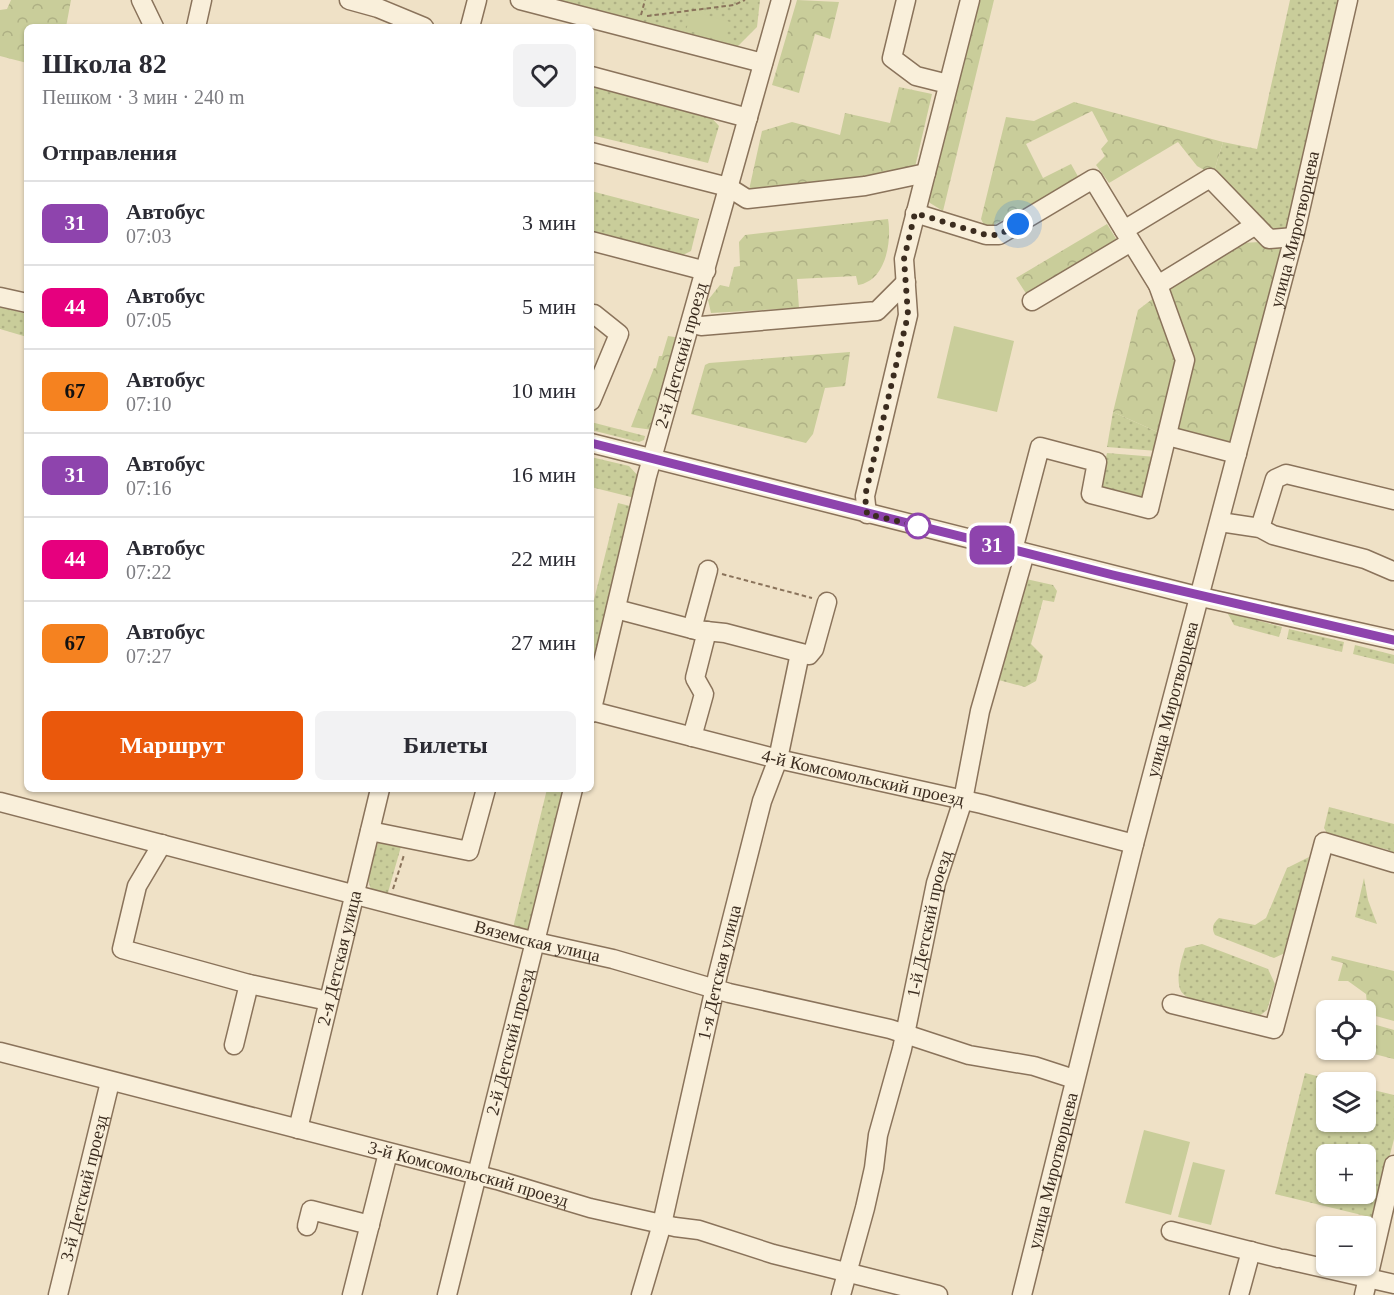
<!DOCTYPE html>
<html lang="ru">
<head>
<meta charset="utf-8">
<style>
	body { margin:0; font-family:"Times New Roman",serif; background:#f2f2f3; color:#2b2b33; height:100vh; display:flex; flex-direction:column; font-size:22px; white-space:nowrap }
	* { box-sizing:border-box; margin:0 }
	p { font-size:20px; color:#7c7c81 }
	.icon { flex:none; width:33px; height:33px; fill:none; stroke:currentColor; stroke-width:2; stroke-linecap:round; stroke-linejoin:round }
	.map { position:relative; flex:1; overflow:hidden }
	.side { position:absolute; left:24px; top:24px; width:570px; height:768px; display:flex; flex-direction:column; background:#fff; border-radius:9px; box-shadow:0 2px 4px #0004 }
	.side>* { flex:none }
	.badge { padding:0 12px; border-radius:9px; font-size:21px; line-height:39px }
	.buttons { position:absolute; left:1316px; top:1000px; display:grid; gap:12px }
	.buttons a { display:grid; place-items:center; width:60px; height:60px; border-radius:9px; background:#fff; box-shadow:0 2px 4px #0004; font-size:30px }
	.you { position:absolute; width:30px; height:30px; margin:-15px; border:4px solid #fff; border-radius:50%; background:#1a73e8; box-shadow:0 0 0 9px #1a73e833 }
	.map>.badge { position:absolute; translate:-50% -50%; box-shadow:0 0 0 3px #fff }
	h2 { padding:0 18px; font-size:22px; line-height:54px }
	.round { display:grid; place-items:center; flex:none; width:63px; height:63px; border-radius:9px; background:#f2f2f3 }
	.headline { display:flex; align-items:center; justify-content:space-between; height:102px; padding:0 18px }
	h1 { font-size:28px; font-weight:600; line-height:45px }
	.cta { display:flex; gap:12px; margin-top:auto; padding:12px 18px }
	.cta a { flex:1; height:69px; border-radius:9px; background:#ea580c; color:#fff; font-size:24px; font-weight:600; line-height:69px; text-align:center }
	.cta a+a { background:#f2f2f3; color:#2b2b33 }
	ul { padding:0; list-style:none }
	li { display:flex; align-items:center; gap:18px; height:84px; padding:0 18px; border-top:2px solid #e1e1e2 }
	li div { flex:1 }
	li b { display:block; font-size:22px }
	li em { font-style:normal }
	li .badge { min-width:66px; font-weight:700; text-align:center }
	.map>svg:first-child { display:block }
</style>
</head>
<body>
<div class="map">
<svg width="1394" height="1295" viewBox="0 0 1394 1295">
	<defs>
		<pattern id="green-dots" width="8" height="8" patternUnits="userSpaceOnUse" patternTransform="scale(1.5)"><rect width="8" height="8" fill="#c9cd9a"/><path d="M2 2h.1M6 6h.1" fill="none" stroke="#aeb084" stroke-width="1.8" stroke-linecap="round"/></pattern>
		<pattern id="forest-crowns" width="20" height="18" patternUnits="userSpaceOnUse" patternTransform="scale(1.5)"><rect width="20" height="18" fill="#c9cd9a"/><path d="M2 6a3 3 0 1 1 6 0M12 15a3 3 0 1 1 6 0" fill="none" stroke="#aeb084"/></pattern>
	</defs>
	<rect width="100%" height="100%" fill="#efe1c6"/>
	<path fill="url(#green-dots)" fill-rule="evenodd" d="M543,0H760L757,27L734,50Z
		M1290,0H1338L1289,225L1278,231L1269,232L1213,175L1223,142L1257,149Z
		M591,84L707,113L719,126L708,163L591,135Z
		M591,191L699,219L691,251L683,255L591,231Z
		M0,307L27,314V337L0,329Z
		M1113,412L1162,434L1157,451L1107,447Z
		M591,422L645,436L644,440L639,442L591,430Z
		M1107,453L1156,457L1147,497L1140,501L1098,491Z
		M591,457L629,466L640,478L635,498L591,487Z
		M618,503L634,507L591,681V612Z
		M1026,579L1053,585L1057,591L1054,602L1043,600L1031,644L1043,656L1036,681L1025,687L995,679Z
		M1227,612L1282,627L1279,637L1234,625Z
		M1289,629L1344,642L1342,652L1287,639Z
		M1355,645L1394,655V664L1353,654Z
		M547,789H564L529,933L513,928Z
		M1329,807L1394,824V859L1387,857L1389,850L1328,835L1324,828Z
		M388,840L402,843L387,896L371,890L367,876L378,843Z
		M1309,857L1285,953L1274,958L1215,935C1211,928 1213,923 1219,918L1255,925L1266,918L1287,868Z
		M1364,878L1368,900L1377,924L1355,917Z
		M1202,944L1268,969L1275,984L1267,1010L1257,1018C1240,1014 1185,1005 1180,989C1176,976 1181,961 1185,948Z
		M1305,1073L1345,1083H1326V1122H1365V1088L1394,1095V1139L1374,1218L1275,1194ZM1326,1155H1365V1194H1326Z"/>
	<path fill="url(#forest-crowns)" d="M11,0H71L66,27H27V63L0,56V10L7,9Z
		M797,0L839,2L830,39L815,34L799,93L772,85Z
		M975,0H994L943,211L930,203L926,197Z
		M899,87L932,94L915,167L895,178L747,199L762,131L792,122L840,135L845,113L890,123Z
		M1074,102L1223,142L1213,175L1197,166L1178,142L1109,183L1096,165L1105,156L1101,149L1108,141L1092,111L1026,144L1043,178L1071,164L1080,180L986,229L981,219L1006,117L1034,121Z
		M888,219C892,241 886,281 858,285L856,276L797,279L799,308L711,313L708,300L720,285L729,287L734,267L740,266L739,242L745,235Z
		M1107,224L1120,245L1029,298L1016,278Z
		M1260,242L1283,249L1231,447L1162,434L1113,412L1138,310L1164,290L1241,243Z
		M668,336L681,338L653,430L631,427L654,368H656L659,356H662Z
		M850,352L845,386L825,388L813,434L806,443L691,414L705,365L709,363Z
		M1332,956L1394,971V1021L1368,1014L1366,994L1348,981H1338L1343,963L1331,960Z
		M1366,1022L1394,1030V1059L1358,1050H1365Z"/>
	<path fill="#c9cd9a" d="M692,11L730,22L725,41L686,30Z
		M954,326L1014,341L997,412L937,398Z
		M1144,1130L1190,1142L1171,1215L1125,1203Z
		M1193,1162L1225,1170L1211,1225L1178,1217Z"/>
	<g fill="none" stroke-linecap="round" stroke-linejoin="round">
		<defs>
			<g id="minor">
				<path d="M141,0L154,27"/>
				<path d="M349,0L378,8L424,27"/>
				<path d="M520,0L763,63"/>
				<path d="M906,0L892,58L916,76L948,84"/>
				<path d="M196,27L202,0"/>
				<path d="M470,27L477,0"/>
				<path d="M591,76L748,118"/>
				<path d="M591,152L728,187L747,199L865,186L926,173"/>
				<path d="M915,213L986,235H999L1093,179L1124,230"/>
				<path d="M591,241L706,271"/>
				<path d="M1158,285L1254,226"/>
				<path d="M0,297L27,303"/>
				<path d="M1032,301L1131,242"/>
				<path d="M691,323L701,326L877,311L906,282"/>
				<path d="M591,401L619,334L594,314"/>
				<path d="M1168,436L1237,454"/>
				<path d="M591,443L1201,597L1394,640"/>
				<path d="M867,514L865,496L908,315L904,259L970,0"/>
				<path d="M1220,522L1260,528L1273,535L1365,559L1393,571"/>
				<path d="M1260,528L1275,479L1286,474L1394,500"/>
				<path d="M1013,550L1040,447L1097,462L1091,494L1149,509L1185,360L1158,285L1124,230L1210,178L1269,239L1294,237"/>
				<path d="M616,609L696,630L725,633L809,655L814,649L827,602"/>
				<path d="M692,629L708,570"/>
				<path id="s1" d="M592,711L778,759L982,804L1134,844"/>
				<path id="s2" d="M591,713L647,476L781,0"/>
				<path d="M692,737L704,694L695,678L707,631"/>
				<path id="s3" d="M0,802L536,942L613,959L729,993L890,1029L969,1055L1034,1066L1074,1079"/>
				<path d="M370,831L469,851L486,789"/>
				<path d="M162,844L137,886L122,949L249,984"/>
				<path d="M1172,1004L1274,1029L1324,842L1394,863"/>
				<path d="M234,1045L249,984L328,1001"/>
				<path id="s4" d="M0,1052L497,1180L590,1208L675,1227L699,1230L773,1254L938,1295"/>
				<path id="s5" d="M298,1129L380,789"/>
				<path d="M307,1226L311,1210L370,1225"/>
				<path d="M1171,1231L1278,1258"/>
				<path d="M1284,1259L1394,1284"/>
				<path id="s6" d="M58,1295L110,1082"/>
				<path d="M352,1295L388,1153"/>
				<path id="s7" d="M447,1295L573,789"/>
				<path id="s8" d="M641,1295L662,1224L718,974L762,801L778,759L800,653"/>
				<path id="s9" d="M841,1295L865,1208L874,1168L878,1135L902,1049L936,883L963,800L980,711L1025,553"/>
				<path id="s10" d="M1022,1295L1134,844L1294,237L1348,0"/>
				<path d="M1239,1295L1251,1251"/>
				<path d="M1364,1295L1394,1165"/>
			</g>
		</defs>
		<use href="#minor" stroke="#8a735b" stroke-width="21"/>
		<path stroke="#8a735b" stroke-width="2" stroke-dasharray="4.5 3" stroke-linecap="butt" d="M641,15L645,0
			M647,16L734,5L745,0
			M722,574L812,598
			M393,889L404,855"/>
		<use href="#minor" stroke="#f9efda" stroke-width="18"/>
	</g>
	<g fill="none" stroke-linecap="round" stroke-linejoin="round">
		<defs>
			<path id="line" d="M591,443L1113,575L1394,640"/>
		</defs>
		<use href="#line" stroke="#fff" stroke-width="14"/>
		<use href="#line" stroke="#8e44ad" stroke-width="9"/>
		<path stroke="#3b2c1f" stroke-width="6" stroke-dasharray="0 10.8" d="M918,526L867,514L865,496L908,315L904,259L915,213L986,235H999L1018,224"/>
	</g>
	<circle fill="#fff" stroke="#8e44ad" stroke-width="3" cx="918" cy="526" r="12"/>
	<g text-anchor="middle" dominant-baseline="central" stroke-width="4.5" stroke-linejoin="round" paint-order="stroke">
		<g font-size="18" fill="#3b2c1f" stroke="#f6ecd6">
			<text stroke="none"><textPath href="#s10" startOffset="1100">улица Миротворцева</textPath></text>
			<text stroke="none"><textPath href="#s2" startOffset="369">2-й Детский проезд</textPath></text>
			<text stroke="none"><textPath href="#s10" startOffset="614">улица Миротворцева</textPath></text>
			<text stroke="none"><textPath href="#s1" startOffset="279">4-й Комсомольский проезд</textPath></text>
			<text stroke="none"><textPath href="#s9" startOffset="382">1-й Детский проезд</textPath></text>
			<text stroke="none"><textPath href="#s3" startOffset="555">Вяземская улица</textPath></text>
			<text stroke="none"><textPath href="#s5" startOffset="176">2-я Детская улица</textPath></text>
			<text stroke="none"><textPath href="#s8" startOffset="332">1-я Детская улица</textPath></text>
			<text stroke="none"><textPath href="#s7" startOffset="261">2-й Детский проезд</textPath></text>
			<text stroke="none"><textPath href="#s10" startOffset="128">улица Миротворцева</textPath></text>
			<text stroke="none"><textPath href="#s4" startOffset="484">3-й Комсомольский проезд</textPath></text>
			<text stroke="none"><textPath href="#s6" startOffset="110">3-й Детский проезд</textPath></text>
		</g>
	</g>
</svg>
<div class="buttons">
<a><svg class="icon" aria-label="locate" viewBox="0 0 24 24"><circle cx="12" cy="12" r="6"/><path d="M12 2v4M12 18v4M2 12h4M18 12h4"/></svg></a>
<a><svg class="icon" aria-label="layers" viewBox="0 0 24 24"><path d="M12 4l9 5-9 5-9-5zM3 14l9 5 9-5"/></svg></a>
<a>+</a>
<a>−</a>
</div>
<div class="you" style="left:1018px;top:224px"></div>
<b class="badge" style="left:992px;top:545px;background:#8e44ad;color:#fff">31</b>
<section class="side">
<div class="headline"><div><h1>Школа 82</h1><p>Пешком · 3 мин · 240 m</p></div><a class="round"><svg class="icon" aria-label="heart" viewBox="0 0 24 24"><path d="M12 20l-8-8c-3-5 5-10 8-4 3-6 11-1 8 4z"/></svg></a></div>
<h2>Отправления</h2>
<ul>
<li><span class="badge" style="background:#8e44ad;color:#fff">31</span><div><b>Автобус</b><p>07:03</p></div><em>3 мин</em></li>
<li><span class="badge" style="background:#e6007e;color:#fff">44</span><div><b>Автобус</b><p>07:05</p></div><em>5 мин</em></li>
<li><span class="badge" style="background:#f58220;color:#111">67</span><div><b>Автобус</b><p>07:10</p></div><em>10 мин</em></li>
<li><span class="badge" style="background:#8e44ad;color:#fff">31</span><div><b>Автобус</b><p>07:16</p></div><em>16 мин</em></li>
<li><span class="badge" style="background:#e6007e;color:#fff">44</span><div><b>Автобус</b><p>07:22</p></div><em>22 мин</em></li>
<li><span class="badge" style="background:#f58220;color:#111">67</span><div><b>Автобус</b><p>07:27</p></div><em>27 мин</em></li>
</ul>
<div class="cta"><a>Маршрут</a><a>Билеты</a></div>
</section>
</div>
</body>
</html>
